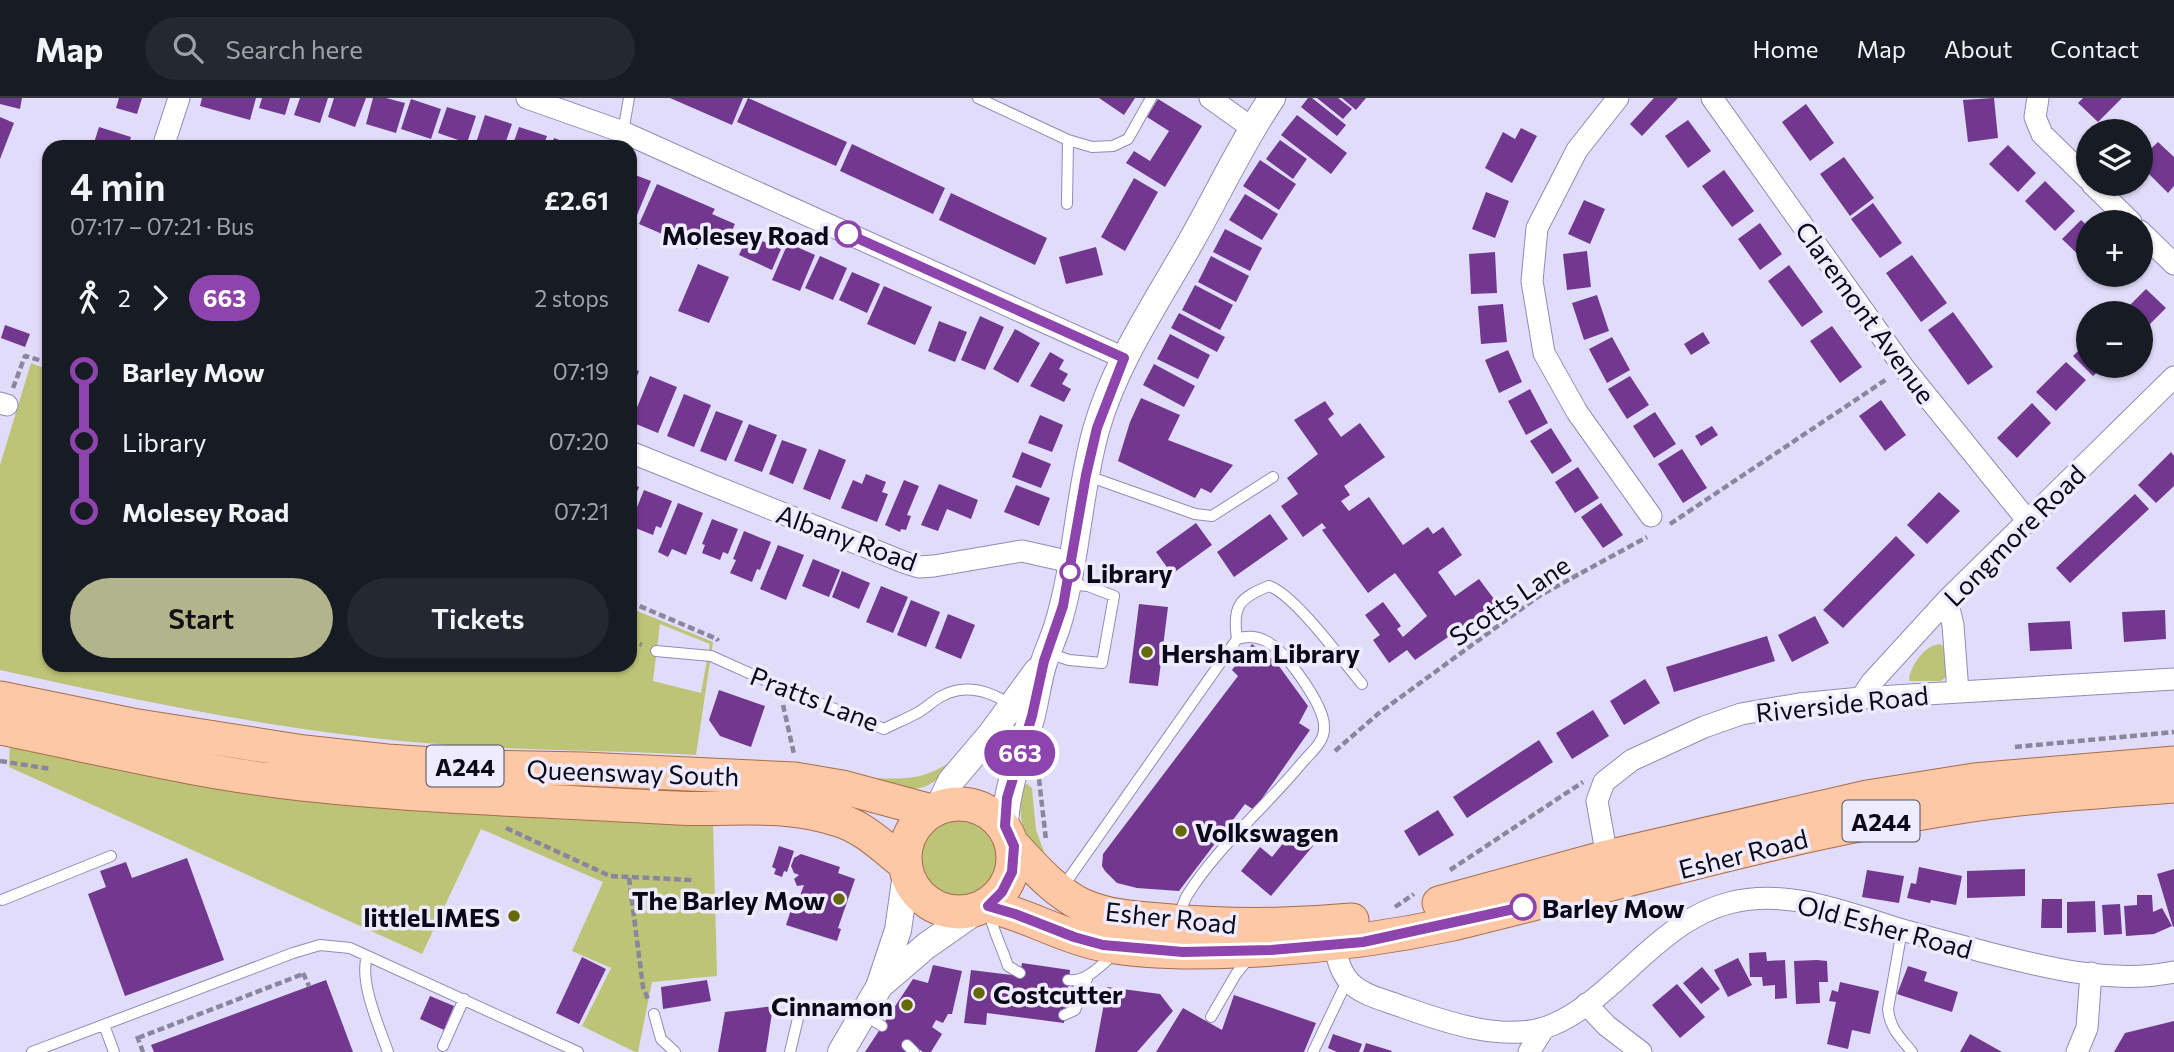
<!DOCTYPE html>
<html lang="en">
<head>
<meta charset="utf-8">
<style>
	body { margin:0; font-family:Commissioner,sans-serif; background:#242831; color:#f1f3f6; height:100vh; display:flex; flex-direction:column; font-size:26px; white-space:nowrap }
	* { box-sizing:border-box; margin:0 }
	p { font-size:23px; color:#9ea1a6 }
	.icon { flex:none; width:38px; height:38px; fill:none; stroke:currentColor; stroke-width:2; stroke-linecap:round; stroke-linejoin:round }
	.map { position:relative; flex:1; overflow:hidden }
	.side { position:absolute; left:42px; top:42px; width:595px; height:532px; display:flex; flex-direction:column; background:#171b24; border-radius:21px; box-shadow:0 2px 5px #0004 }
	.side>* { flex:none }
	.badge { padding:0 14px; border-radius:23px; font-size:24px; line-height:46px }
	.fabs { position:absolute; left:2076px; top:21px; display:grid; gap:14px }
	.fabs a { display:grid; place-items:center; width:77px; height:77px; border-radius:50%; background:#171b24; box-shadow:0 2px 5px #0004; font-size:35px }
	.map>.badge { position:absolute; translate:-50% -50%; box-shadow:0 0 0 4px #fff }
	.legs { display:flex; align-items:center; gap:10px; height:77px; padding:0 28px; font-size:23px }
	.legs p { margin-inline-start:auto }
	.headline { display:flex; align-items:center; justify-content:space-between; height:119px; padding:0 28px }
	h1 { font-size:38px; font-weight:600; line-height:52px }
	.action { display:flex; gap:14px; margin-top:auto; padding:14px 28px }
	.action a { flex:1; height:80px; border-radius:42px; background:#b2b58c; color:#111; font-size:28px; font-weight:600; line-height:80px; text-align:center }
	.action a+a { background:#242831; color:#f1f3f6 }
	ul { padding:0 28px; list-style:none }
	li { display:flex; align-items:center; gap:24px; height:70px; font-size:26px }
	li i { display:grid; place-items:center; width:10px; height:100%; margin:0 9px; background:currentColor }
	li i::after { content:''; width:18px; height:18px; margin:-9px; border:5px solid; border-radius:50%; background:#171b24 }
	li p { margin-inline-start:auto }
	li:first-child i { background:linear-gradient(#0000 50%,currentColor 0) }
	li:last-child i { background:linear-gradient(currentColor 50%,#0000 0) }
	header { display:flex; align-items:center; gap:42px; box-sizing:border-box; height:98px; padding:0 35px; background:#171b24; border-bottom:2px solid #363941 }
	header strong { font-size:33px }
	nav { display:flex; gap:38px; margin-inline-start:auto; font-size:24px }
	.search { width:490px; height:63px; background:#242831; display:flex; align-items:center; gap:18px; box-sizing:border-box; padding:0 24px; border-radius:38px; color:#9ea1a6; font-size:26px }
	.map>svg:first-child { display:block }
</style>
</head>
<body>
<header>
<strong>Map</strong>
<div class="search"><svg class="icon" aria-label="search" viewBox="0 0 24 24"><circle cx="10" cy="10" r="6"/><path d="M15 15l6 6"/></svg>Search here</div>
<nav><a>Home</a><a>Map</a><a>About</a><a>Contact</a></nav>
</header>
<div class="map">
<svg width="2174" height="954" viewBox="0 0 2174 954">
	<rect width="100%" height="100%" fill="#e1dcfa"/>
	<path fill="#bdc477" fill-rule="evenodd" d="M31,265L49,272V567H630V510L713,544L696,657C606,652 515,653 425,645C281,633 140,603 0,572V367ZM660,526L710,546L701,595L653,583Z
		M1940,546L1947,551V578L1941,583H1910L1909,580C1912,566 1925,547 1940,546Z
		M10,643L713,725L717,878L652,884L638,954H635L582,928L611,870L572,853L603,784L481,731L422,856L9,669Z
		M956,660C925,705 903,691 858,680C900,680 920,686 956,660Z
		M1027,686L1032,690L1036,732L1046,759C1021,736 1016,720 1024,687Z
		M918 760a41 41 0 1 1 82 0a41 41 0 1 1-82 0Z"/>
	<path fill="#72388f" d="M0,0H22L20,11L0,6Z
		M119,0H142L137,16L116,10Z
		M202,0H256L250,22L200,8Z
		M262,0H290L285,17L259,10Z
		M300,0H328L320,25L294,17Z
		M334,0H366L355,29L328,19Z
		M373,0H386L405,5L396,35L366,26Z
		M670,0H743L732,27Z
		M748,0L847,44L836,68L737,24Z
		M1099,0H1135L1124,17Z
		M1308,0H1312L1346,27L1337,38L1301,9Z
		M1317,0H1338L1352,11L1343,21Z
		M1342,0H1366L1356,12Z
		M1654,0H1678L1642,38L1630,26Z
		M1994,0L1998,40L1968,44L1963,2Z
		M2083,0H2122L2098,24L2078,5Z
		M411,1L441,11L431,41L401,31Z
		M1158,1L1202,28L1165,89L1126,65L1134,53L1150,63L1169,33L1147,19Z
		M1806,6L1834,45L1810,63L1782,24Z
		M447,9L476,18L467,45L438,35Z
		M485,17L512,26L504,49L475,48Z
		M1297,17L1347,55L1331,76L1281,37Z
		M0,19L14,25L0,61Z
		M1688,22L1711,53L1688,70L1665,38Z
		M99,29L131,39L128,49L93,48Z
		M519,29L547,38L543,49H512Z
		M1521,30L1537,38L1512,85L1485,70L1503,34L1515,41Z
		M554,40L578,49H551Z
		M1280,42L1307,61L1293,81L1266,61Z
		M2158,44L2174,59V88L2168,95L2140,67V61Z
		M852,46L945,90L933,116L840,73Z
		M2008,47L2036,75L2018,94L1989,66Z
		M1844,59L1874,100L1850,118L1820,76Z
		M1260,62L1296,86L1279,112L1243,88Z
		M1724,72L1754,113L1732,129L1702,88Z
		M630,75L651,83L637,117L630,114Z
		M1134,80L1158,94L1125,153L1101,139Z
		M2045,83L2075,113L2055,133L2025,103Z
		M657,86L715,111L712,116L735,126L724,150L702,140L697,151L639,126Z
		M1486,94L1509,103L1495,140L1472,131Z
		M951,95L1047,140L1035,167L939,122Z
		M1245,96L1278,116L1262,142L1229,122Z
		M1584,102L1605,111L1590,146L1568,136Z
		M1873,105L1902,145L1880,160L1851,121Z
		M2081,122L2088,128V166L2062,141Z
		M1760,125L1782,156L1760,172L1738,141Z
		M1225,131L1262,150L1250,173L1213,154Z
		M748,137L781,151L772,172L739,157Z
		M788,145L815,157L800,193L772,182Z
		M1096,149L1103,177L1066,186L1059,159Z
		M1587,153L1591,189L1567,192L1563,156Z
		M1495,154L1497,195L1471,196L1469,156Z
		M1912,157L1947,205L1921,224L1886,175Z
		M820,158L847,170L833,202L805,190Z
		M1211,158L1249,178L1236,204L1198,184Z
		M698,166L729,179L709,225L678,213Z
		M1789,167L1823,214L1802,229L1768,183Z
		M852,174L880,186L867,215L839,202Z
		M1195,187L1233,207L1220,232L1182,212Z
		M884,188L932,209L915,247L867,226Z
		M2146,191L2166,210L2140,236V215H2122Z
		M1597,197L1609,233L1584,242L1572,205Z
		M1503,206L1507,244L1481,246L1478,208Z
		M1953,214L1993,269L1968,287L1928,232Z
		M1179,215L1225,239L1217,254L1171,230Z
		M980,218L1004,229L985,272L961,262Z
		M939,223L967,234L955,264L928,253Z
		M5,227L30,236L25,249L1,240Z
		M1832,228L1862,269L1840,285L1810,243Z
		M1015,231L1040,245L1018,285L993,271Z
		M1703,234L1710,245L1691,257L1684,246Z
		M1170,236L1210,257L1198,281L1157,261Z
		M1612,239L1630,272L1607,285L1589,251Z
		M2088,243V268H2104L2093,278L2073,258Z
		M1508,252L1522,284L1499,295L1485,262Z
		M1050,254L1064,262L1059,271L1068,276L1062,286L1071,291L1064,304L1030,288Z
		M2066,264L2086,282L2056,313L2036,294Z
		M1154,266L1195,288L1184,309L1143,287Z
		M630,270L639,273L632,290L636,292L630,306Z
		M650,278L677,289L658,335L631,324Z
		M1630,278L1649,307L1627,321L1608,291Z
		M1530,291L1548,325L1526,337L1508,303Z
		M684,296L711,307L694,349L667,338Z
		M1141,300L1180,317L1168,342L1233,367L1211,395L1201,390L1195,400L1118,363L1130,324Z
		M1881,302L1906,337L1885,353L1859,318Z
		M1325,303L1334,316L1328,321L1341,339L1360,325L1385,359L1344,388L1350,397L1341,403L1349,413L1369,399L1403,447L1428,429L1433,436L1443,429L1462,457L1438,474L1455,498L1479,481L1497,505L1415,562L1407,552L1389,565L1373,542L1380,537L1365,517L1383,504L1401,528L1397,531L1403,539L1427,518L1395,475L1368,495L1322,432L1326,430L1322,425L1303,439L1281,408L1298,396L1287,380L1318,356L1294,322Z
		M2032,305L2051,325L2017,360L1997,340Z
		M716,313L743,323L726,363L700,353Z
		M1655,314L1676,346L1654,360L1633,328Z
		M1040,317L1063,327L1052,354L1028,345Z
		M749,326L777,337L762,374L734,363Z
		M1712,328L1718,337L1701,348L1695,338Z
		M1551,330L1572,363L1552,376L1530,343Z
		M782,342L807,351L793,386L769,376Z
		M819,351L846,362L830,402L803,391Z
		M1682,351L1707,390L1683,405L1658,366Z
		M1022,354L1051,366L1041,390L1012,379Z
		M2171,354L2174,358V388L2156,405L2138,387Z
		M1578,369L1599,400L1575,415L1555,384Z
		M866,376L886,384L882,394L888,396L877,424L841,410L853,382L862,386Z
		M904,382L919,388L907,417L911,418L906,432L901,431L900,434L885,427Z
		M630,385L639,389L630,410Z
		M939,386L978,402L971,421L947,411L938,433L921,427Z
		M1016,387L1050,400L1039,428L1004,414Z
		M644,392L672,403L661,430L656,428L653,437L633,429L637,421L633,419Z
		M1939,394L1960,413L1927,446L1907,427Z
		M2135,396L2149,411L2070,485L2056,470Z
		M678,405L703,415L686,457L672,451L668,459L658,454Z
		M1601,405L1623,437L1603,450L1581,419Z
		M1270,416L1288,441L1234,479L1217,454Z
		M712,421L738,431L728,456L723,454L720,462L702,455L705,447L702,446Z
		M1196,425L1212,447L1172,476L1156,454Z
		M744,433L771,444L760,472L757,471L752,484L730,475L736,462L733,461Z
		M1896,438L1915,457L1843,530L1823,512Z
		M778,447L804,457L786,502L760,491Z
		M813,461L840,472L829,499L802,488Z
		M842,473L870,485L859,511L832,499Z
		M881,488L908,499L893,535L866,524Z
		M911,502L940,514L926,549L897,537Z
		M1139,506L1168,509L1158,588L1129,585Z
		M2165,512L2166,541L2124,544L2122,514Z
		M948,516L975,527L961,561L935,550Z
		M1815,518L1829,545L1792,564L1778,537Z
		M2070,523L2072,551L2030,553L2028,525Z
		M1767,538L1775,563L1674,594L1666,569Z
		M1252,546L1276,564L1308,608L1299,625L1310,632L1254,712L1245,706L1179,793L1137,790L1117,785L1105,773L1102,768L1103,756L1238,578L1232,572Z
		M1645,581L1660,605L1624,627L1610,603Z
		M719,592L765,608L751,649L720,638L709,622Z
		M1593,612L1609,638L1572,661L1556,635Z
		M1539,642L1553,664L1467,720L1453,699Z
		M1438,712L1454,737L1419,758L1404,733Z
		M1294,732L1313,748L1271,798L1241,773L1260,749L1272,759Z
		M779,748L794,753L787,774L784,773L782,779L774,776L776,771L772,769Z
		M801,756L840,769L838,775L855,781L838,830L841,831L837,843L786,827L792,809L795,811L804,787L797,788L794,781L799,777L794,775L791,768L794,760Z
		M187,760L224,862L125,898L88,796L106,789L100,773L126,764L132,780Z
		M1919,769L1962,778L1956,807L1931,802L1930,805L1907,800L1911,785L1916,786Z
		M2025,771V798L1967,800V773Z
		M2174,771V828L2173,829L2157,776Z
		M1867,772L1904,778L1899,805L1862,799Z
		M2137,797H2152L2153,814L2162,810L2172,828L2154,836L2126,838L2124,808L2137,807Z
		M2042,801H2062V830H2041Z
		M2095,803L2096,834L2067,835V804Z
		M2120,806L2122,836L2104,837L2102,807Z
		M1766,854L1767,863L1785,862L1787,900L1775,901V887L1763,888L1762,879H1750L1749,855Z
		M582,859L606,871L579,926L556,915Z
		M1738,860L1752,887L1728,899L1714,872Z
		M1817,862L1827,863L1828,884H1819L1820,905L1796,906L1794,863Z
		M1022,865L1070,872L1064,925L987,915L986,927L964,925L971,872L1020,878Z
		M933,867L962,873L952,916H948L943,925L936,922L932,929L942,936L931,954H923L909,944L911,954H865L913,881L928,885Z
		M1908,868L1927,874L1924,883L1958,894L1952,914L1897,896Z
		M1702,869L1720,891L1701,906L1683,885Z
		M326,882L353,954H154L151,947Z
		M707,882L711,903L663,911L661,889Z
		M1840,884L1879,893L1870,936L1852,932L1848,951L1827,946L1836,904L1829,903L1832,892L1838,894Z
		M1677,886L1705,919L1680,940L1652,907Z
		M1107,889L1160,896L1173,913L1137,954H1095Z
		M1234,897L1316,925L1304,954H1156L1183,910L1222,932Z
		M430,898L454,908L444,932L420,921Z
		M773,908L766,954H718L725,914Z
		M2174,923V954H2114L2125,935Z
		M1333,936L1362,946L1359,954H1337L1328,950Z
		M1970,936L2002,954H1960Z
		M1366,945L1392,953L1391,954H1363Z"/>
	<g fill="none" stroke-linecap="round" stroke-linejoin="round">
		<defs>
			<path id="service" d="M978,0L1068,42L1092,49L1113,48L1128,41L1151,0
				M623,34L629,0
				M1067,106L1068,42
				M1085,377L1195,416L1212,418L1273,379
				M1237,541C1232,508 1239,500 1269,488C1295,497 1342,562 1362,586
				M656,553L711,558L778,588L884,631C896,625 908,620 919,614C927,609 934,602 942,598C966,585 990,593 1011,607
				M1048,555L1069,562L1102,565L1114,498L1088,488L1067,486
				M1062,790L1237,541C1258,534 1273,545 1287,561C1299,576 1326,612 1324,631C1324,645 1309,656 1301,666C1265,710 1218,748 1188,796C1183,803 1181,813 1179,821
				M2,802L111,758
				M989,812C992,832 1002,849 1008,868L1020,875
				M1902,832L1888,911C1890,931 1900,939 1912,954
				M367,858C359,884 379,928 388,954
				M1068,882C1086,885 1102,866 1114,856
				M1066,901L1076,894L1082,886
				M654,916L661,941L675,954
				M863,916L882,928
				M1064,917L1075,912L1088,878
				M1211,919L1236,876L1249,860
				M104,927L114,954
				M907,947L914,954
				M443,948L464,901
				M32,954L293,855L320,847L350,850L578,954
				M790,954L799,916
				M1313,954L1347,883"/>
			<path id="minor" d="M527,0L623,34L1124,260
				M1210,0L1252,30
				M1618,0L1577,52L1537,130L1532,183L1544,255L1577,314L1651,418
				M1712,0L1904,270L2027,422
				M2038,0L2035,19L2042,36L2088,81
				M163,49L179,0
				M2092,86L2131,124
				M2140,133L2174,166
				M0,305L7,307
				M630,354L906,465L919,469L934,468L1022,453L1071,464
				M1947,502L1953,527L1958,594
				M1861,600L1872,584L1947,502L2174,279
				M1607,759L1597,703L1604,684L1632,662L1704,629L1741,616L1799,606L1861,600L2174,581
				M1335,847C1341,893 1364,895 1403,909C1445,924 1508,946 1552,927C1586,913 1617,881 1644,857C1670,834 1695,814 1729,805C1788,790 1844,814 1899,831C1926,839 1954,846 1981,853C2043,869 2110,887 2174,874
				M1586,906L1607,928L1641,954
				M1529,954L1544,930
				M2077,954L2087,930L2091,875"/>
			<path id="tertiary" d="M938,710L951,683L991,636L1037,573
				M1005,728C1006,691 1020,656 1031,621C1036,602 1038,582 1044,564C1048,552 1053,541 1057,529C1077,465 1078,397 1096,332C1116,262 1159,201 1194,138C1220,92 1242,44 1272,0
				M883,885L926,848L976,813
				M841,954L879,889L898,832L906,776"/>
			<path id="primary" d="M0,600L132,627L304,654L387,663L481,669L583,671L795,681L842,689L931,713
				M0,630C100,650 200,675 302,686C426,699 552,703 677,710C736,713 780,703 839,722C865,730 884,750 905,766
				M905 760a54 54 0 1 1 108 0a54 54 0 1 1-108 0Z
				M1014,748C1034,769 1055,794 1082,807C1107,818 1133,820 1160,822C1224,828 1288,828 1352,822
				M1439,805L1607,759L1867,699L1974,682L2174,665
				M988,808C1028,817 1063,839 1104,847C1147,855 1193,855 1237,853C1313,850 1378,842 1453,826C1618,786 1786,736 1953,710C2026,698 2100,694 2174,688"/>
		</defs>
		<use href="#service" stroke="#938ab8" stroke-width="12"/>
		<use href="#minor" stroke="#938ab8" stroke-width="23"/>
		<use href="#tertiary" stroke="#938ab8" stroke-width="28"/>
		<use href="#primary" stroke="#a76d4e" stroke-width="35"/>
		<path stroke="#8a869e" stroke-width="4.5" stroke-dasharray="7 3.5" stroke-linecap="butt" d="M13,290L25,258L49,265
			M1670,426L1887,281
			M630,504L717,541L718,543
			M630,542L642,547
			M783,607L794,656
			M2015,649L2174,634
			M1335,653L1379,615L1539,498L1647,439
			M0,663L51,671
			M1039,681L1046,742
			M506,730L610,778L692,782
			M1450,772L1583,684
			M629,780L643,889L649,904
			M1395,809L1414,796
			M303,875L309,888
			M137,938L143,954
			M138,940L303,876"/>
		<use href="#service" stroke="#fff" stroke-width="10"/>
		<use href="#minor" stroke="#fff" stroke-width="21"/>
		<use href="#tertiary" stroke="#fff" stroke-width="26"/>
		<use href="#primary" stroke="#fdc8a6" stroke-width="33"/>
	</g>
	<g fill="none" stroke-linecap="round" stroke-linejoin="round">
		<defs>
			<path id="line-1" d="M848,136L1124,260L1097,330L1086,377L1063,508L1044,563L1032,618L1007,700L1005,728L1014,748L1012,774L1002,794L988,808L1015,816L1074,839L1103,847L1183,854L1271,852L1363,844L1523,809"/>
		</defs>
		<use href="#line-1" stroke="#fff" stroke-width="16"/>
		<use href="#line-1" stroke="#8e44ad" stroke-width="10"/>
	</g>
	<g fill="#fff" stroke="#8e44ad" stroke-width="3.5">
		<circle cx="848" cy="136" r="12"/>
		<circle cx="1070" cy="474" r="9"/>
		<circle cx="1523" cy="809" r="12"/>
	</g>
	<g fill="#65690a" stroke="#eeeaff" stroke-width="2.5">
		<circle cx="1147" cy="554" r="7"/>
		<circle cx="1181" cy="733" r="7"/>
		<circle cx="839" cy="801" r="7"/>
		<circle cx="514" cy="818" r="7"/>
		<circle cx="979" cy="895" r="7"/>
		<circle cx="907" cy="907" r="7"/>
	</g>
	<g text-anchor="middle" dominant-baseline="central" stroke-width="7" stroke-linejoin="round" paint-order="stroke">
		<g fill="#eeeaff" stroke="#504c5e" stroke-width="2">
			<rect x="426.5" y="647.5" width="77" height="41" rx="5"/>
			<rect x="1842.5" y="702.5" width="77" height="41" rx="5"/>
		</g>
		<g font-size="24" font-weight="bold" fill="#0c0919">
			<text x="465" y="668">A244</text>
			<text x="1881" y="723">A244</text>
		</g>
		<g font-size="26" font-weight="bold" fill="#0c0919" stroke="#eeeaff" text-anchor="start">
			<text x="829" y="136" text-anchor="end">Molesey Road</text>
			<text x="1086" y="474">Library</text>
			<text x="1542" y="809">Barley Mow</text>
		</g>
		<g font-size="26" fill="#0c0919" stroke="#eeeaff">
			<text transform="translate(1866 214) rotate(54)">Claremont Avenue</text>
			<text transform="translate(2014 437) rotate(-45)">Longmore Road</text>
			<text transform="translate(847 439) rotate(20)">Albany Road</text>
			<text transform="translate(1509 502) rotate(-34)">Scotts Lane</text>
			<text transform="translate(815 600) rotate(21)">Pratts Lane</text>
			<text transform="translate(1842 605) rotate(-6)">Riverside Road</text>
			<text transform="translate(633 674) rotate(2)">Queensway South</text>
			<text transform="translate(1743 755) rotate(-14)">Esher Road</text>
			<text transform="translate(1171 819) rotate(6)">Esher Road</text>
			<text transform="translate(1885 828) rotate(15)">Old Esher Road</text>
		</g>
		<g font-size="26" font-weight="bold" fill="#0c0919" stroke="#eeeaff" text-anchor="start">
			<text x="1161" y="554">Hersham Library</text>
			<text x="1195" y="733">Volkswagen</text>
			<text x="825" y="801" text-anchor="end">The Barley Mow</text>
			<text x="500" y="818" text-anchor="end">littleLIMES</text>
			<text x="993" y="895">Costcutter</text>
			<text x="893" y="907" text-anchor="end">Cinnamon</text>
		</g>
	</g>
</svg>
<div class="fabs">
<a><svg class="icon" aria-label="layers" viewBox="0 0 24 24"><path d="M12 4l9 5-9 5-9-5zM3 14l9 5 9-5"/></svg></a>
<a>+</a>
<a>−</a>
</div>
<b class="badge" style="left:1020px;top:655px;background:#8e44ad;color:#fff">663</b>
<section class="side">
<div class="headline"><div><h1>4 min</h1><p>07:17 – 07:21 · Bus</p></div><b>£2.61</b></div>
<div class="legs"><svg class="icon" aria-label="walk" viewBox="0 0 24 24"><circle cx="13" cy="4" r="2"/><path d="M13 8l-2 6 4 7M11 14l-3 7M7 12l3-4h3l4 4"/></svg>2<svg class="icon" aria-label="forward" viewBox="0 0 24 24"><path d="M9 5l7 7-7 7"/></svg><b class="badge" style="background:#8e44ad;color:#fff">663</b><p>2 stops</p></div>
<ul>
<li><i style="color:#8e44ad"></i><b>Barley Mow</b><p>07:19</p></li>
<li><i style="color:#8e44ad"></i><span>Library</span><p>07:20</p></li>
<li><i style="color:#8e44ad"></i><b>Molesey Road</b><p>07:21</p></li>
</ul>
<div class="action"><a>Start</a><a>Tickets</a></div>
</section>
</div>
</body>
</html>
